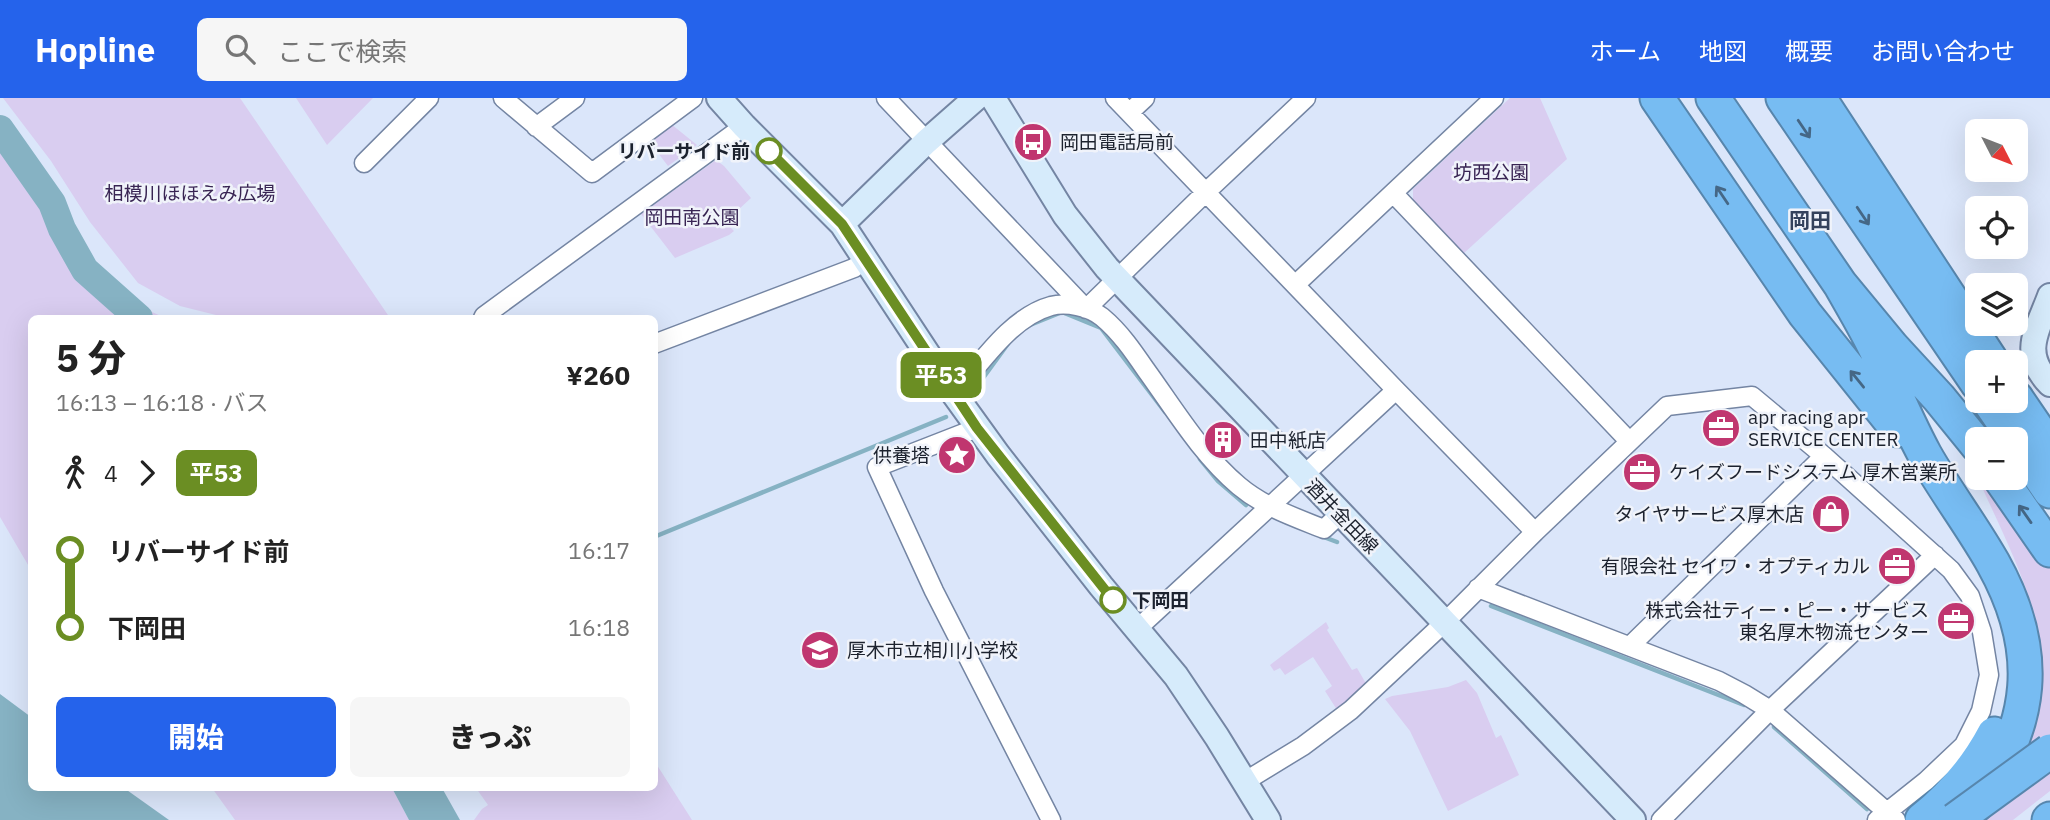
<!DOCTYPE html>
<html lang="ja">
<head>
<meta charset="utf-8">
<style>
	body { margin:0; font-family:"IBM Plex Sans","Noto Sans JP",sans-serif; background:#f6f6f6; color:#222; height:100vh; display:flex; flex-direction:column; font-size:26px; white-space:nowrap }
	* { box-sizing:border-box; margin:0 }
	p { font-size:23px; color:#767676 }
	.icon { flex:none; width:38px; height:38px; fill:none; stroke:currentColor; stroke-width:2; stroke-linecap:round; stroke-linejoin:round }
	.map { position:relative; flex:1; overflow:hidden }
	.drawer { position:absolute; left:28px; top:217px; width:630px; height:476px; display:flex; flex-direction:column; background:#fff; border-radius:10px; box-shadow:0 7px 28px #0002 }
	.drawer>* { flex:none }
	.badge { padding:0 14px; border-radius:10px; font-size:24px; line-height:46px }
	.needle { width:46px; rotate:132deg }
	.buttons { position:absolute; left:1965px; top:21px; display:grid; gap:14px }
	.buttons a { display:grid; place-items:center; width:63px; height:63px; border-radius:10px; background:#fff; box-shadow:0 7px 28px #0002; font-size:35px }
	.map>.badge { position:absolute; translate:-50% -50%; box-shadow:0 0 0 4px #fff }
	.legs { display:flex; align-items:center; gap:10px; height:77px; padding:0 28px; font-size:23px }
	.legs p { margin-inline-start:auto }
	.overview { display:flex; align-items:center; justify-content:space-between; height:119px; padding:0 28px }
	h1 { font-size:38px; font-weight:800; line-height:52px }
	.cta { display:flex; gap:14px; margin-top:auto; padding:14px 28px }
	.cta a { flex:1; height:80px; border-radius:10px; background:#2563eb; color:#fff; font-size:28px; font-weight:800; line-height:80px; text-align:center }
	.cta a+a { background:#f6f6f6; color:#222 }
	ul { padding:0 28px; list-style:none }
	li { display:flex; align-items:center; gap:24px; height:77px; font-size:26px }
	li i { display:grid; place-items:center; width:10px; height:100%; margin:0 9px; background:currentColor }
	li i::after { content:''; width:18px; height:18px; margin:-9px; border:5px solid; border-radius:50%; background:#fff }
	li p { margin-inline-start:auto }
	li:first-child i { background:linear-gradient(#0000 50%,currentColor 0) }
	li:last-child i { background:linear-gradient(currentColor 50%,#0000 0) }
	header { display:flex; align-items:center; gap:42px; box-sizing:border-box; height:98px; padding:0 35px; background:#2563eb; color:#fff }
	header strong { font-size:33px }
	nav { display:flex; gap:38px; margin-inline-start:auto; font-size:24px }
	.search { width:490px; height:63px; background:#f6f6f6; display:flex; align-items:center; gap:18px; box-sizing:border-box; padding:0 24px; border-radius:10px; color:#767676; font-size:26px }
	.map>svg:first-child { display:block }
</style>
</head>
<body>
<header>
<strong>Hopline</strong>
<div class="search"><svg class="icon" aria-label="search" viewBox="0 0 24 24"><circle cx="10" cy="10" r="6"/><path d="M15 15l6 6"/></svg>ここで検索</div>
<nav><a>ホーム</a><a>地図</a><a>概要</a><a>お問い合わせ</a></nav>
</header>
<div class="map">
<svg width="2050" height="722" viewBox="0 0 2050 722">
	<rect width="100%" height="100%" fill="#dbe6fa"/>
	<path fill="#d9cdf0" d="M3,0H240L390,220H228L180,208L138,185L90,124L51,63Z
		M296,0H373L327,47Z
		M1510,0H1540L1567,61L1463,156L1413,103V91Z
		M671,26L697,47L668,68L648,42Z
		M0,37L50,105L62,133L80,161L135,206L165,220H32L31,472L0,419Z
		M716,62L724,68L751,100L725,124L734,133L729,137L675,160L641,116Z
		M1978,380H1990L2050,465V693L2013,722H1984C2010,690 2030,653 2037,611C2039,599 2038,586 2038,574C2039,554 2038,534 2033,515C2021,468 1997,424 1978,380Z
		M1326,524L1329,530L1327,532L1352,572L1357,570L1368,589L1339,615L1325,593L1332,588L1313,559L1285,577L1280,570L1274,573L1270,567Z
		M1466,582L1477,595L1496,640L1501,637L1519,677L1448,713L1410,633L1385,601L1392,598L1448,589Z
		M655,664L692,722H474L482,711L488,707L476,690H654Z
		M212,690H392L409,722H235Z"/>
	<path fill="#86b2c3" d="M0,596L31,619L32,690H124L169,722H0Z
		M392,690H442L460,722H409Z"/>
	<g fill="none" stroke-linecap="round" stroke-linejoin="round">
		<path stroke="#86b2c3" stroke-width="4.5" d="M1030,227L1062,214L1101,230L1165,314
			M975,291L1010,243
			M1200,361L1218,383L1246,407
			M1321,438L1337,444
			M654,439L946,319
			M1491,508L1744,607
			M1774,629L1867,711"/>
		<path stroke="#86b2c3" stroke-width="28" d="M0,31L52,105L62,131L85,172L139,220"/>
		<defs>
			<path id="street" d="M503,0L592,75L693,0
				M886,0L1086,211L1205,95L1306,0
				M1115,0L1396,292L1535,434
				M1130,14L1145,0
				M536,29L575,0
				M364,65L429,0
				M1394,96L1629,343
				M1295,187L1494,0
				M483,220L484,218L744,28
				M654,246L854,170L866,161
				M954,296C981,265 1011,219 1051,208C1067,204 1089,209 1102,219C1120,234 1133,253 1146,272C1175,312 1201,356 1239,388C1264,409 1294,419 1324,431L1340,416
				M977,330L877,369L934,493L1051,722
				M1478,490L1719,583L1744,596L1770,612L1896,722
				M1137,531L1396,292
				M1630,548L1824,358
				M1244,684L1303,648L1351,612L1444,525L1535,434L1667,308L1752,298L1824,358L1951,472L1970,498L1982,534L1989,577L1981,613L1964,647L1926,683L1877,722
				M1661,722L1770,612L1935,457"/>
			<path id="secondary" d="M719,0L744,28L842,126L954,296L998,357L1101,488L1176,578L1217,639L1268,722
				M993,0L1065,117L1107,170L1633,722
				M842,126L926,44L976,0
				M2050,198C2037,233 2020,255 2050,286"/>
			<path id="highway" d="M1657,0L1805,216L1898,332
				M1713,0L1840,186L1892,249L1939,300L1978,348
				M1783,0L1978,286
				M1819,0L1992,264
				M1840,186C1853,209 1867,232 1878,256C1893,290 1907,324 1925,357C1946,394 1972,428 1993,465C2042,553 2034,627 1976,707
				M2016,300L2050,350
				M1989,303L2015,341
				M2016,343L2050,393
				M2000,380L2050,452
				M1922,722C1952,698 1976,670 1994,636
				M2049,722L2050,721"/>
		</defs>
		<use href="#street" stroke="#7485a3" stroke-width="21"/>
		<use href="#secondary" stroke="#7485a3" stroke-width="28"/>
		<use href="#highway" stroke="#5786ad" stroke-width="37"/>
		<use href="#street" stroke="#fff" stroke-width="18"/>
		<use href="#secondary" stroke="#d6ebfb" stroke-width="24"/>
		<use href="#highway" stroke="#77bcf2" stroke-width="33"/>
		<defs>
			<path id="highway-bridge" d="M1955,722L2050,653"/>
		</defs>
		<use href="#highway-bridge" stroke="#5786ad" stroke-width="37" stroke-linecap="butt"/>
		<use href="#highway-bridge" stroke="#77bcf2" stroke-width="33"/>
	</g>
	<defs><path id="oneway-shaft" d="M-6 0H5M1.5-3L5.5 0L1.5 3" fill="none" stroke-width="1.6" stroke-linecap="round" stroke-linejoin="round" transform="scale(1.75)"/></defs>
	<g stroke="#456786">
		<use href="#oneway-shaft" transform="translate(1804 31) rotate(56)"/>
		<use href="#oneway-shaft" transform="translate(1722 97) rotate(-124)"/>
		<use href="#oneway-shaft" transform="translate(1863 118) rotate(56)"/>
		<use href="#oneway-shaft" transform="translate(1857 281) rotate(-129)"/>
		<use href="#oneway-shaft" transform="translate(2025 416) rotate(-125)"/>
	</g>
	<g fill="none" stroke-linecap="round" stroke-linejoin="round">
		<defs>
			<path id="line-1" d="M769,53L842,126L977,330L1113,502"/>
		</defs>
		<use href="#line-1" stroke="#fff" stroke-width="16"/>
		<use href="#line-1" stroke="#6b8e23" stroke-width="10"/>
	</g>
	<defs>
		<symbol id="bus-disc" viewBox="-11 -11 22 22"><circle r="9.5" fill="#c0366f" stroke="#f0f3fa"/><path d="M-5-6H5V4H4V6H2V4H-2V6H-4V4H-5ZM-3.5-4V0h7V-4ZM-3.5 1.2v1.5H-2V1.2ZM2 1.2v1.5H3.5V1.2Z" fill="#fff"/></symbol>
		<symbol id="office-disc" viewBox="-11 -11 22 22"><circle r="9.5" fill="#c0366f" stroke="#f0f3fa"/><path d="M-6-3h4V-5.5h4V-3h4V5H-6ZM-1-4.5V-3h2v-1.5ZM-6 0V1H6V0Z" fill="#fff"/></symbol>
		<symbol id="building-disc" viewBox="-11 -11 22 22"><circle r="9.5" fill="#c0366f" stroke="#f0f3fa"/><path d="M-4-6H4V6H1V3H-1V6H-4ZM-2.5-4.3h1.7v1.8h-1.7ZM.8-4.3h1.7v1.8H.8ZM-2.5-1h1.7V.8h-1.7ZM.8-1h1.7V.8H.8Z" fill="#fff"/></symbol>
		<symbol id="sight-disc" viewBox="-11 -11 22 22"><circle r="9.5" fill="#c0366f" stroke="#f0f3fa"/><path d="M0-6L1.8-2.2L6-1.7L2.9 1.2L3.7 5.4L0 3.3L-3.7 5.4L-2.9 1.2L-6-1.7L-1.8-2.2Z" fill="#fff"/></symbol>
		<symbol id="shop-disc" viewBox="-11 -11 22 22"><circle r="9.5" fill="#c0366f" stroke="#f0f3fa"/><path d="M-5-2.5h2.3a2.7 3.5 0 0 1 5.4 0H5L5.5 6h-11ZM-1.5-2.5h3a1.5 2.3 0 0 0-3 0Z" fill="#fff"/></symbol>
		<symbol id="school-disc" viewBox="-11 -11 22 22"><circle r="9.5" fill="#c0366f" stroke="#f0f3fa"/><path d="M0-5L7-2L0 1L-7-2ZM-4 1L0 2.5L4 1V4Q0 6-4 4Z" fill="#fff"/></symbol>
	</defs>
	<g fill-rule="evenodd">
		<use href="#bus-disc" x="1011" y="22" width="44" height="44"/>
		<use href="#office-disc" x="1699" y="308" width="44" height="44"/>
		<use href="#building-disc" x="1201" y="320" width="44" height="44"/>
		<use href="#sight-disc" x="935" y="335" width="44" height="44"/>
		<use href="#office-disc" x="1620" y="352" width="44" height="44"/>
		<use href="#shop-disc" x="1809" y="394" width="44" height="44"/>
		<use href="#office-disc" x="1875" y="446" width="44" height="44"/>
		<use href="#office-disc" x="1934" y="501" width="44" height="44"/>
		<use href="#school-disc" x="798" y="530" width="44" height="44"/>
	</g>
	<g fill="#fff" stroke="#6b8e23" stroke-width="3.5">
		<circle cx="769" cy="53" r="12"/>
		<circle cx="1113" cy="502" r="12"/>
	</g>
	<g text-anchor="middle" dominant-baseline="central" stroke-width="5" stroke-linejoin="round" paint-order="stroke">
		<g font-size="19" fill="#1c222e" stroke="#f0f3fa" text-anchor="start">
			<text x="1060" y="44">岡田電話局前</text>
			<text x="1748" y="319">apr racing apr<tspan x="1748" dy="22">SERVICE CENTER</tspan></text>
			<text x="1250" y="342">田中紙店</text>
			<text x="930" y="357" text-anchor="end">供養塔</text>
			<text x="1669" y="374">ケイズフードシステム 厚木営業所</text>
			<text x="1804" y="416" text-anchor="end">タイヤサービス厚木店</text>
			<text x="1870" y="468" text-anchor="end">有限会社 セイワ・オプティカル</text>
			<text x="1929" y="512" text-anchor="end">株式会社ティー・ピー・サービス<tspan x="1929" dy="22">東名厚木物流センター</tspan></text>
			<text x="847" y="552">厚木市立相川小学校</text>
		</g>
		<g font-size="19" font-weight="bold" fill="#1c222e" stroke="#f0f3fa" text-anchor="end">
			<text x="750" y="53">リバーサイド前</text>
			<text x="1132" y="502" text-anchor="start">下岡田</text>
		</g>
		<g font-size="19" fill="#382453" stroke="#f0f3fa">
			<text x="1491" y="74">坊西公園</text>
			<text x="190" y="95">相模川ほほえみ広場</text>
			<text x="692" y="119">岡田南公園</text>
		</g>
		<g font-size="19" fill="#1c222e" stroke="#f0f3fa">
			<text transform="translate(1342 418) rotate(46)">酒井金田線</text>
		</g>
		<g font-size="21" font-weight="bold" fill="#34425c" stroke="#f0f3fa">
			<text x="1810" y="122">岡田</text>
		</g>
	</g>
</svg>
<div class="buttons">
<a><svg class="needle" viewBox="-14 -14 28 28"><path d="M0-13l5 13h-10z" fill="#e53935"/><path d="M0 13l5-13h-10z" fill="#767676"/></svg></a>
<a><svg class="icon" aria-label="locate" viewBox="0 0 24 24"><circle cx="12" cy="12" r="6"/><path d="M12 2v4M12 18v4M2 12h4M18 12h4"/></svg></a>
<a><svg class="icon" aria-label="layers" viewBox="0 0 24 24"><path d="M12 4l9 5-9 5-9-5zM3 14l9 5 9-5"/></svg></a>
<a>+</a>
<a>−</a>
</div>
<b class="badge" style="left:941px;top:277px;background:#6b8e23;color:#fff">平53</b>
<section class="drawer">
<div class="overview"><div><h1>5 分</h1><p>16:13 – 16:18 · バス</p></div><b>¥260</b></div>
<div class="legs"><svg class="icon" aria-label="walk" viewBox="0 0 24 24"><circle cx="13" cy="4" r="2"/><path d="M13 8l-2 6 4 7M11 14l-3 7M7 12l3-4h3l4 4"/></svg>4<svg class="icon" aria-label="forward" viewBox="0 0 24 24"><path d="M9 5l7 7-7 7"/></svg><b class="badge" style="background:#6b8e23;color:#fff">平53</b></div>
<ul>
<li><i style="color:#6b8e23"></i><b>リバーサイド前</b><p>16:17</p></li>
<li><i style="color:#6b8e23"></i><b>下岡田</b><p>16:18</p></li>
</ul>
<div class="cta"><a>開始</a><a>きっぷ</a></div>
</section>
</div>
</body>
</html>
